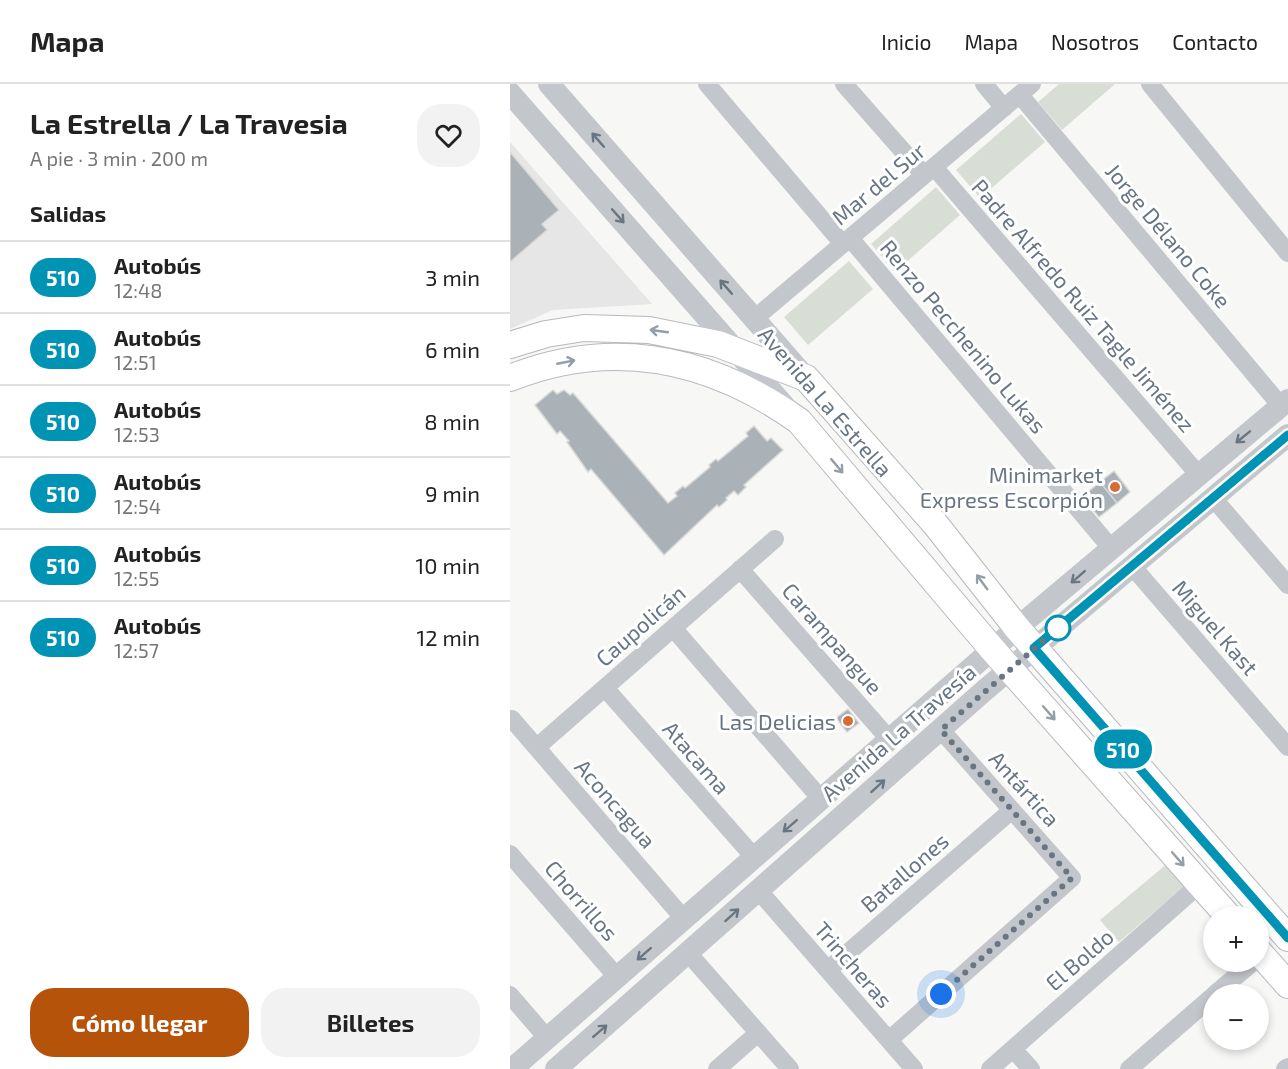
<!DOCTYPE html>
<html lang="es">
<head>
<meta charset="utf-8">
<style>
	body { margin:0; font-family:"Exo 2",sans-serif; background:#f2f2f2; color:#222; height:100vh; display:flex; flex-direction:column; font-size:22px; white-space:nowrap }
	* { box-sizing:border-box; margin:0 }
	p { font-size:20px; color:#767676 }
	.icon { flex:none; width:33px; height:33px; fill:none; stroke:currentColor; stroke-width:2; stroke-linecap:round; stroke-linejoin:round }
	.map { position:relative; flex:1; overflow:hidden }
	.details { display:flex; flex-direction:column; background:#fff; width:510px }
	.details>* { flex:none }
	.badge { padding:0 12px; border-radius:20px; font-size:21px; line-height:39px }
	.fabs { position:absolute; left:693px; top:822px; display:grid; gap:12px }
	.fabs a { display:grid; place-items:center; width:66px; height:66px; border-radius:50%; background:#fff; box-shadow:0 3px 9px #0003; font-size:30px }
	.you { position:absolute; width:30px; height:30px; margin:-15px; border:4px solid #fff; border-radius:50%; background:#1a73e8; box-shadow:0 0 0 9px #1a73e833 }
	.map>.badge { position:absolute; translate:-50% -50%; box-shadow:0 0 0 3px #fff }
	h2 { padding:0 30px; font-size:22px; line-height:54px }
	.round { display:grid; place-items:center; flex:none; width:63px; height:63px; border-radius:24px; background:#f2f2f2 }
	.head { display:flex; align-items:center; justify-content:space-between; height:102px; padding:0 30px }
	h1 { font-size:28px; font-weight:700; line-height:45px }
	.cta { display:flex; gap:12px; margin-top:auto; padding:12px 30px }
	.cta a { flex:1; height:69px; border-radius:24px; background:#b45309; color:#fff; font-size:24px; font-weight:700; line-height:69px; text-align:center }
	.cta a+a { background:#f2f2f2; color:#222 }
	ul { padding:0; list-style:none }
	li { display:flex; align-items:center; gap:18px; height:72px; padding:0 30px; border-top:2px solid #e0e0e0 }
	li div { flex:1 }
	li b { display:block; font-size:22px }
	li em { font-style:normal }
	li .badge { min-width:66px; font-weight:700; text-align:center }
	header { display:flex; align-items:center; gap:36px; box-sizing:border-box; height:84px; padding:0 30px; background:#fff; border-bottom:2px solid #e0e0e0 }
	header strong { font-size:28px }
	nav { display:flex; gap:33px; margin-inline-start:auto; font-size:21px }
	main { display:flex; flex:1; min-height:0 }
	.map>svg:first-child { display:block }
</style>
</head>
<body>
<header>
<strong>Mapa</strong>
<nav><a>Inicio</a><a>Mapa</a><a>Nosotros</a><a>Contacto</a></nav>
</header>
<main>
<section class="details">
<div class="head"><div><h1>La Estrella / La Travesia</h1><p>A pie · 3 min · 200 m</p></div><a class="round"><svg class="icon" aria-label="heart" viewBox="0 0 24 24"><path d="M12 20l-8-8c-3-5 5-10 8-4 3-6 11-1 8 4z"/></svg></a></div>
<h2>Salidas</h2>
<ul>
<li><span class="badge" style="background:#0093b3;color:#fff">510</span><div><b>Autobús</b><p>12:48</p></div><em>3 min</em></li>
<li><span class="badge" style="background:#0093b3;color:#fff">510</span><div><b>Autobús</b><p>12:51</p></div><em>6 min</em></li>
<li><span class="badge" style="background:#0093b3;color:#fff">510</span><div><b>Autobús</b><p>12:53</p></div><em>8 min</em></li>
<li><span class="badge" style="background:#0093b3;color:#fff">510</span><div><b>Autobús</b><p>12:54</p></div><em>9 min</em></li>
<li><span class="badge" style="background:#0093b3;color:#fff">510</span><div><b>Autobús</b><p>12:55</p></div><em>10 min</em></li>
<li><span class="badge" style="background:#0093b3;color:#fff">510</span><div><b>Autobús</b><p>12:57</p></div><em>12 min</em></li>
</ul>
<div class="cta"><a>Cómo llegar</a><a>Billetes</a></div>
</section>
<div class="map">
<svg width="778" height="985" viewBox="0 0 778 985">
	<rect width="100%" height="100%" fill="#f7f7f5"/>
	<path fill="#e5e6e5" d="M0,58L142,220L43,226L0,245Z"/>
	<path fill="#d8ded6" d="M549,0H605L552,46L528,18Z
		M511,30L535,58L470,114L446,86Z
		M426,103L450,131L385,188L361,160Z
		M339,177L363,205L298,261L274,233Z
		M659,778L677,800L609,858L590,836Z"/>
	<path fill="#aab1b7" stroke="#d9d9d7" stroke-width="1.5" d="M0,68L49,126L32,140L37,146L0,178Z
		M43,306L47,310L54,306L60,311L63,309L158,419L167,412L165,409L173,402L175,404L200,383L199,381L206,375L208,377L238,352L236,349L244,342L257,357L261,354L273,366L234,401L236,403L228,411L224,407L216,414L217,416L209,423L207,421L154,471L81,385L78,388L57,358L59,357L50,347L47,350L25,321Z
		M604,387L620,408L607,419L590,398Z
		M590,398L607,419L589,433L572,413Z
		M338,625L349,639L337,648L326,634Z"/>
	<g fill="none" stroke-linecap="round" stroke-linejoin="round">
		<defs>
			<path id="secondary" d="M0,261L36,250L74,244L139,246L208,260L296,294L426,441L507,544L778,854
				M0,294C104,253 200,274 289,337L483,566L718,832
				M748,867L778,901"/>
		</defs>
		<use href="#secondary" stroke="#b6babe" stroke-width="28"/>
		<path stroke="#c3c6ca" stroke-width="18" d="M197,0L333,160
			M334,0L414,91
			M474,0L494,24
			M640,0L778,169
			M510,11L771,322
			M424,83L688,390
			M340,154L601,464
			M244,235L522,0
			M703,414L778,501
			M622,482L778,663
			M230,485L379,655
			M163,544L311,715
			M95,604L244,773
			M2,635L174,835
			M27,663L265,455
			M0,770L107,893
			M249,807L404,985
			M179,870L280,985
			M318,886L502,726
			M705,910L743,878
			M0,911L37,954
			M379,956L562,794L431,646
			M503,965L521,985
			M207,985L248,949
			M480,985L690,800
			M619,985L704,911
			M775,985L778,983"/>
		<path stroke="#c3c6ca" stroke-width="22" d="M39,0L296,294
			M0,9L278,326
			M2,985L507,544L778,316
			M46,985L475,606L778,351"/>
		<use href="#secondary" stroke="#fff" stroke-width="26"/>
	</g>
	<defs><path id="oneway-shaft" d="M-6 0H5M1.5-3L5.5 0L1.5 3" fill="none" stroke-width="1.6" stroke-linecap="round" stroke-linejoin="round" transform="scale(1.5)"/></defs>
	<g stroke="#687583">
		<use href="#oneway-shaft" transform="translate(88 56) rotate(-131)"/>
		<use href="#oneway-shaft" transform="translate(108 132) rotate(49)"/>
		<use href="#oneway-shaft" transform="translate(216 203) rotate(-131)"/>
		<use href="#oneway-shaft" transform="translate(733 353) rotate(141)"/>
		<use href="#oneway-shaft" transform="translate(568 493) rotate(139)"/>
		<use href="#oneway-shaft" transform="translate(368 702) rotate(-42)"/>
		<use href="#oneway-shaft" transform="translate(280 742) rotate(139)"/>
		<use href="#oneway-shaft" transform="translate(222 831) rotate(-42)"/>
		<use href="#oneway-shaft" transform="translate(134 870) rotate(139)"/>
		<use href="#oneway-shaft" transform="translate(90 947) rotate(-41)"/>
	</g>
	<g stroke="#959ea8">
		<use href="#oneway-shaft" transform="translate(149 247) rotate(-172)"/>
		<use href="#oneway-shaft" transform="translate(56 278) rotate(-11)"/>
		<use href="#oneway-shaft" transform="translate(327 382) rotate(50)"/>
		<use href="#oneway-shaft" transform="translate(472 498) rotate(-126)"/>
		<use href="#oneway-shaft" transform="translate(539 629) rotate(49)"/>
		<use href="#oneway-shaft" transform="translate(668 775) rotate(49)"/>
	</g>
	<g fill="none" stroke-linecap="round" stroke-linejoin="round">
		<defs>
			<path id="line" d="M778,351L524,564L778,854"/>
		</defs>
		<use href="#line" stroke="#fff" stroke-width="14"/>
		<use href="#line" stroke="#0093b3" stroke-width="9"/>
		<path stroke="#687583" stroke-width="6" stroke-dasharray="0 10.8" d="M431,910L562,794L431,646L548,544"/>
	</g>
	<g fill="#d66b35" stroke="#fff" stroke-width="2">
		<circle cx="605" cy="403" r="6"/>
		<circle cx="338" cy="637" r="6"/>
	</g>
	<circle fill="#fff" stroke="#0093b3" stroke-width="3" cx="548" cy="544" r="12"/>
	<g text-anchor="middle" dominant-baseline="central" stroke-width="6" stroke-linejoin="round" paint-order="stroke">
		<g font-size="22" fill="#687583" stroke="#fff">
			<text transform="translate(368 99) rotate(-40)">Mar del Sur</text>
			<text transform="translate(659 151) rotate(50)">Jorge Délano Coke</text>
			<text transform="translate(574 221) rotate(49)">Padre Alfredo Ruiz Tagle Jiménez</text>
			<text transform="translate(454 252) rotate(50)">Renzo Pecchenino Lukas</text>
			<text transform="translate(316 317) rotate(49)">Avenida La Estrella</text>
			<text transform="translate(130 541) rotate(-41)">Caupolicán</text>
			<text transform="translate(706 543) rotate(49)">Miguel Kast</text>
			<text transform="translate(323 554) rotate(49)">Carampangue</text>
			<text transform="translate(388 648) rotate(-41)">Avenida La Travesía</text>
			<text transform="translate(187 673) rotate(49)">Atacama</text>
			<text transform="translate(515 704) rotate(48)">Antártica</text>
			<text transform="translate(106 719) rotate(49)">Aconcagua</text>
			<text transform="translate(394 788) rotate(-41)">Batallones</text>
			<text transform="translate(72 816) rotate(49)">Chorrillos</text>
			<text transform="translate(569 875) rotate(-41)">El Boldo</text>
			<text transform="translate(344 880) rotate(49)">Trincheras</text>
		</g>
		<g font-size="22" fill="#687583" stroke="#fff" text-anchor="end">
			<text x="593" y="390">Minimarket<tspan x="593" dy="25">Express Escorpión</tspan></text>
			<text x="326" y="637">Las Delicias</text>
		</g>
	</g>
</svg>
<div class="fabs">
<a>+</a>
<a>−</a>
</div>
<div class="you" style="left:431px;top:910px"></div>
<b class="badge" style="left:613px;top:665px;background:#0093b3;color:#fff">510</b>
</div>
</main>
</body>
</html>
